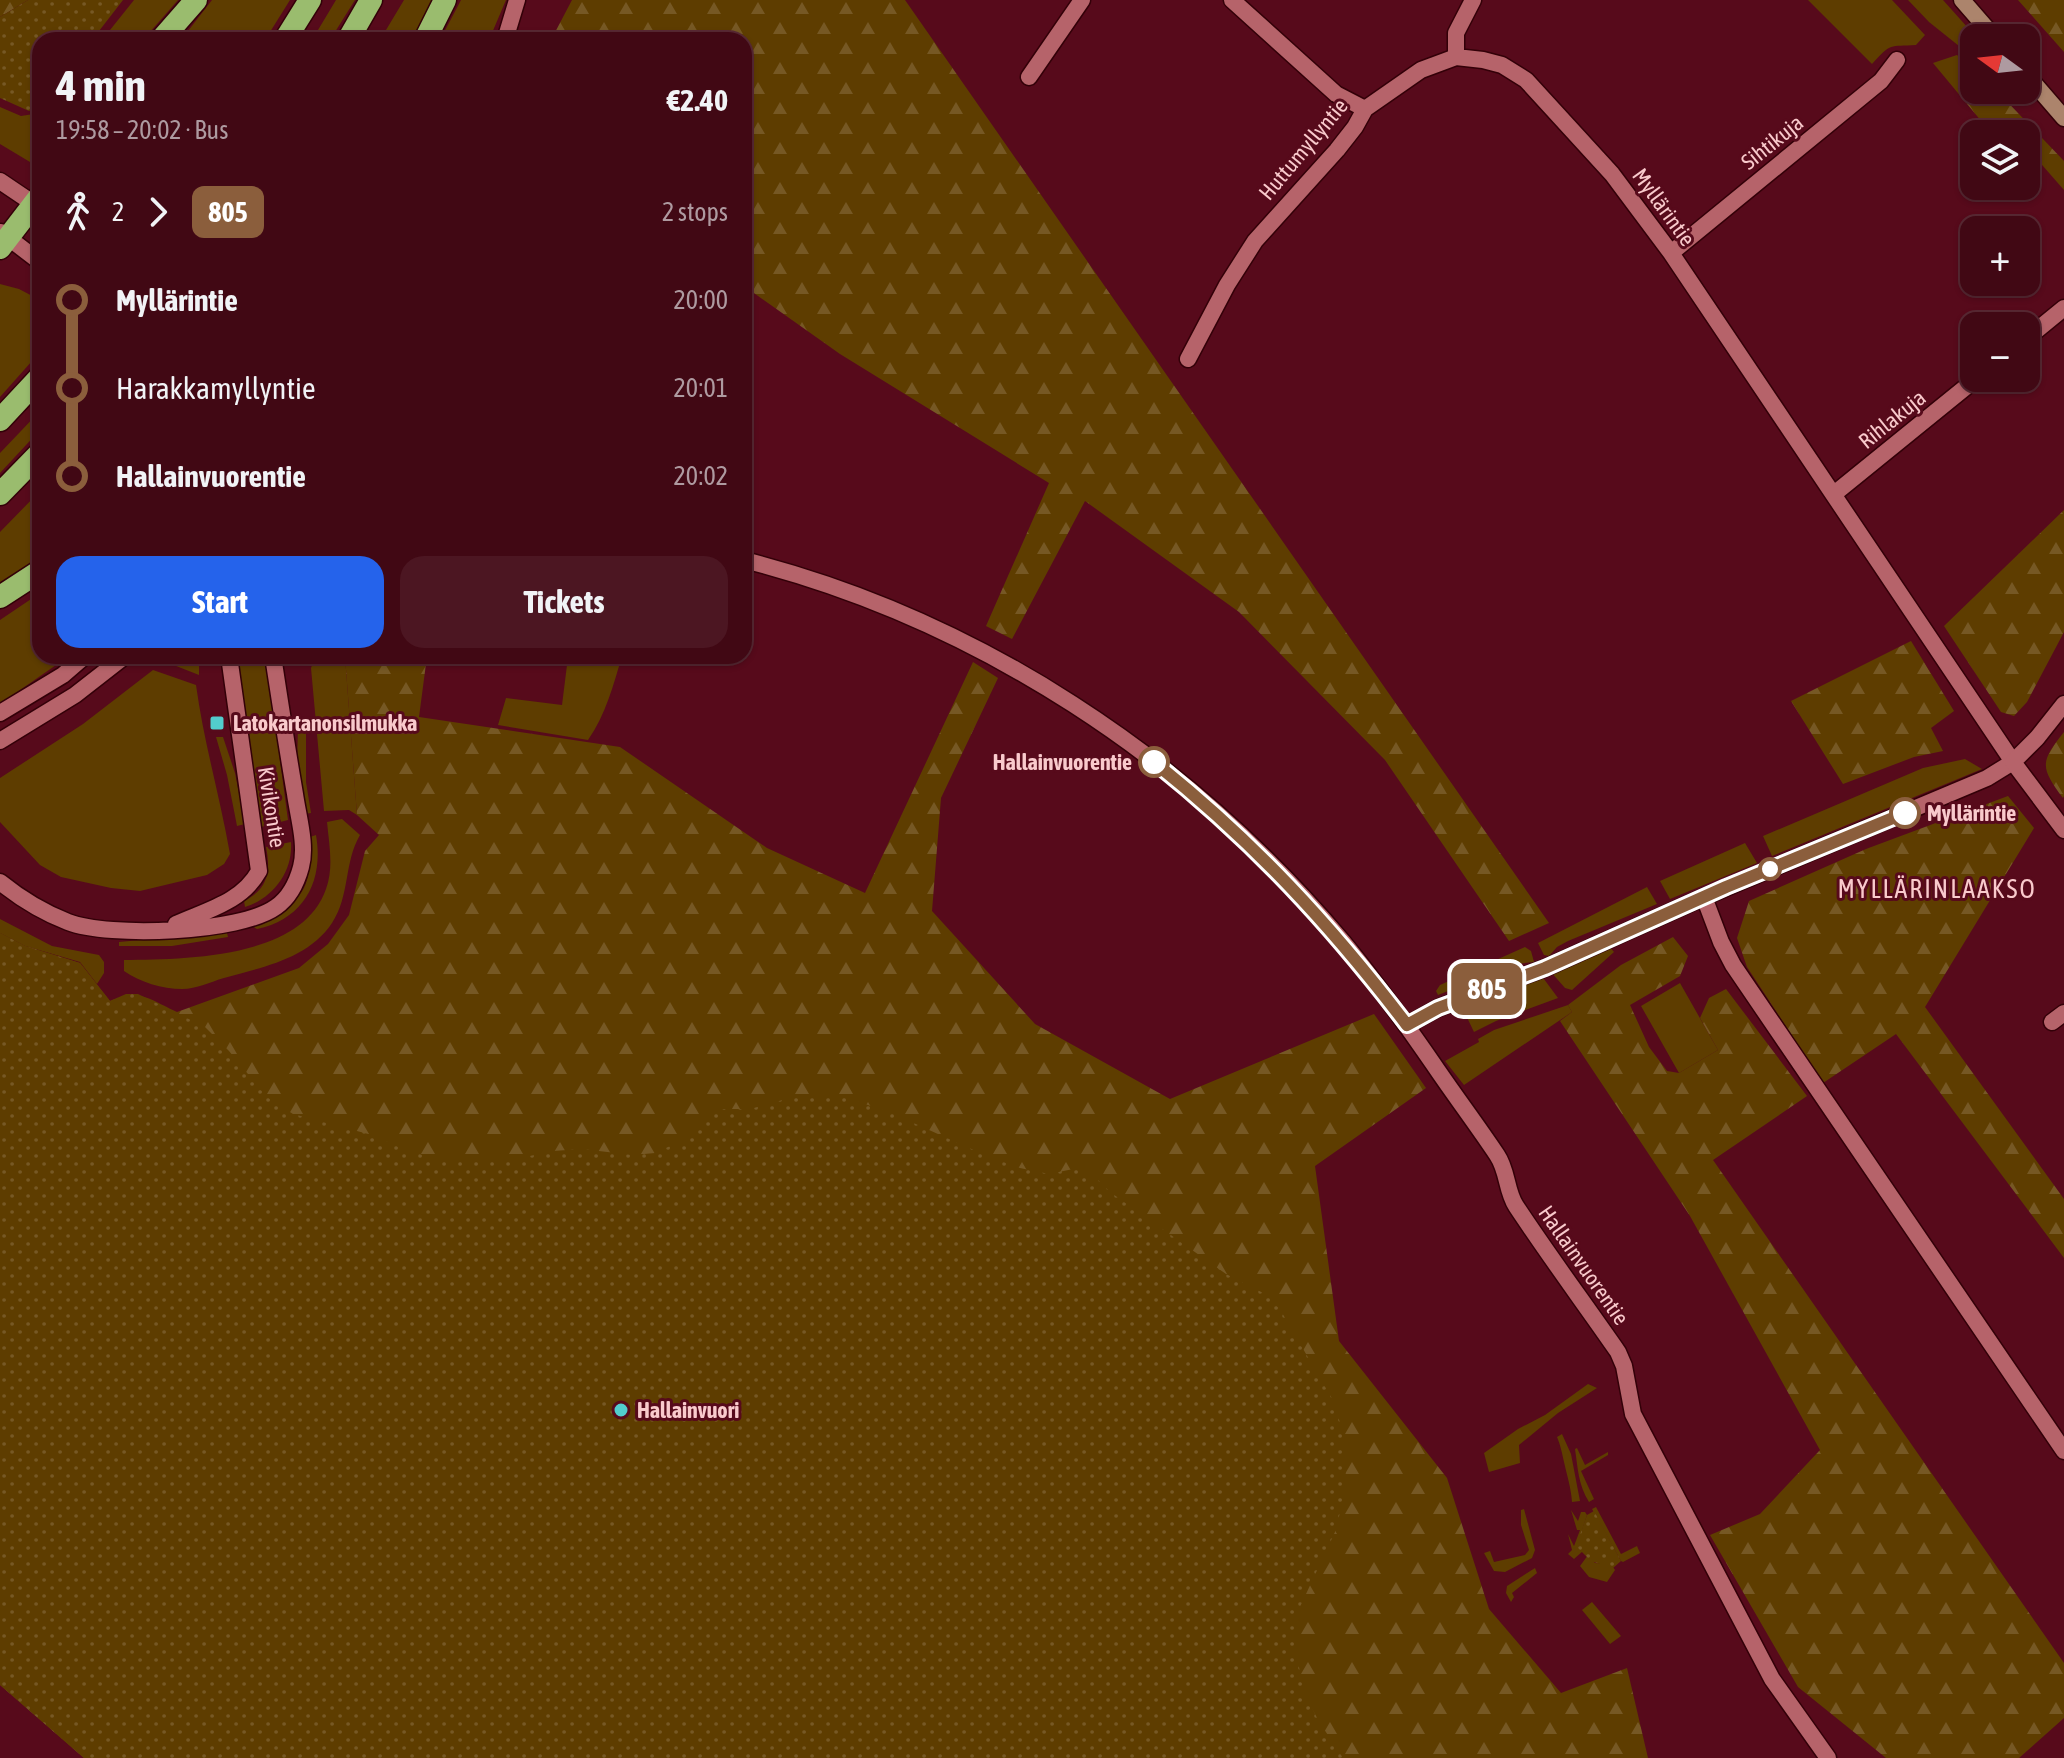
<!DOCTYPE html>
<html lang="en">
<head>
<meta charset="utf-8">
<style>
	body { margin:0; font-family:"Asap Condensed",sans-serif; background:#4c1622; color:#f1f3f6; height:100vh; display:flex; flex-direction:column; font-size:30px; white-space:nowrap }
	* { box-sizing:border-box; margin:0 }
	p { font-size:26px; color:#ae9aa0 }
	.icon { flex:none; width:44px; height:44px; fill:none; stroke:currentColor; stroke-width:2; stroke-linecap:round; stroke-linejoin:round }
	.map { position:relative; flex:1; overflow:hidden }
	.details { position:absolute; left:32px; top:32px; width:720px; height:632px; display:flex; flex-direction:column; background:#410814; border-radius:24px; box-shadow:0 2px 6px #0004,0 0 0 2px #5a2934 }
	.details>* { flex:none }
	.badge { padding:0 16px; border-radius:12px; font-size:28px; line-height:52px }
	.needle { width:52px; rotate:285deg }
	.controls { position:absolute; left:1960px; top:24px; display:grid; gap:16px }
	.controls a { display:grid; place-items:center; width:80px; height:80px; border-radius:16px; background:#410814; box-shadow:0 2px 6px #0004,0 0 0 2px #5a2934; font-size:40px }
	.map>.badge { position:absolute; translate:-50% -50%; box-shadow:0 0 0 4px #fff }
	.legs { display:flex; align-items:center; gap:12px; height:88px; padding:0 24px; font-size:26px }
	.legs p { margin-inline-start:auto }
	.summary { display:flex; align-items:center; justify-content:space-between; height:136px; padding:0 24px }
	h1 { font-size:44px; font-weight:700; line-height:60px }
	.cta { display:flex; gap:16px; margin-top:auto; padding:16px 24px }
	.cta a { flex:1; height:92px; border-radius:24px; background:#2563eb; color:#fff; font-size:32px; font-weight:700; line-height:92px; text-align:center }
	.cta a+a { background:#4c1622; color:#f1f3f6 }
	ul { padding:0 24px; list-style:none }
	li { display:flex; align-items:center; gap:28px; height:88px; font-size:30px }
	li i { display:grid; place-items:center; width:12px; height:100%; margin:0 10px; background:currentColor }
	li i::after { content:''; width:20px; height:20px; margin:-10px; border:6px solid; border-radius:50%; background:#410814 }
	li p { margin-inline-start:auto }
	li:first-child i { background:linear-gradient(#0000 50%,currentColor 0) }
	li:last-child i { background:linear-gradient(currentColor 50%,#0000 0) }
	.map>svg:first-child { display:block }
</style>
</head>
<body>
<div class="map">
<svg width="2064" height="1758" viewBox="0 0 2064 1758">
	<defs>
		<pattern id="forest-firs" width="22" height="20" patternUnits="userSpaceOnUse" patternTransform="scale(2)"><rect width="22" height="20" fill="#5e3d00"/><path d="M5 1l3.5 6h-7zM16 11l3.5 6h-7z" fill="#765824"/></pattern>
		<pattern id="park-dots" width="8" height="8" patternUnits="userSpaceOnUse" patternTransform="scale(2)"><rect width="8" height="8" fill="#5e3d00"/><path d="M2 2h.1M6 6h.1" fill="none" stroke="#765824" stroke-width="1.8" stroke-linecap="round"/></pattern>
	</defs>
	<rect width="100%" height="100%" fill="#570a1b"/>
	<path fill="#5e3d00" d="M134,0H178L143,40H102Z
		M212,0H290L265,40H181Z
		M336,0H355L330,40H312Z
		M404,0H435L415,40H380Z
		M461,0H506L489,40H440Z
		M1808,0H1892L1925,35L1916,45C1889,47 1892,42 1872,64Z
		M1908,0H1943L1977,38H1974V58L1929,22Z
		M0,107L21,116L40,113V168L0,144Z
		M0,284L19,289L40,300V352L0,397Z
		M40,411V430L0,473V453Z
		M40,491V556L0,586V532Z
		M40,593V656H69L0,704V620Z
		M165,656H199V675L161,660Z
		M237,656H266L268,671L288,820L261,827Z
		M324,656H345L357,815L349,810L324,811L311,668L313,663Z
		M590,656H622C613,686 606,714 588,740L498,725L506,698L562,705L567,665L589,662Z
		M153,670L196,685C204,743 220,797 230,854L224,864L207,875L140,891L111,888L61,877L40,865L0,822V778L83,724Z
		M306,722V782L311,813L303,814L297,771L298,723Z
		M216,737H223L235,773L245,824L237,826L227,775Z
		M1965,759L1982,769L1772,856L1763,836L1923,768Z
		M342,819L360,835C344,862 350,896 332,923C308,959 263,967 224,978C210,982 197,989 182,989C162,989 140,982 124,971V960C185,959 302,959 326,889C334,867 329,844 327,822Z
		M316,835C324,881 304,919 257,929L249,924C297,904 316,895 307,838Z
		M291,842C293,872 273,898 245,907L244,901C268,889 271,872 266,847Z
		M1745,843L1757,863L1670,899L1660,881Z
		M1647,887L1657,904L1568,941L1557,947L1549,956L1544,955L1538,943Z
		M0,919L52,946L99,955L104,962V973L97,984L80,962L25,946L0,933Z
		M226,929L228,937L172,946H119V942L195,935Z
		M1609,946L1614,952L1572,990L1565,988L1550,971Z
		M1525,947L1531,951L1534,962L1516,964L1438,995L1436,991L1440,985Z
		M1541,975L1558,998L1496,1021L1474,1032L1462,1007Z
		M1680,983L1718,1050L1679,1073L1641,1006Z
		M1568,1005L1572,1012L1464,1085L1445,1061L1479,1042L1478,1039L1494,1030Z
		M1588,1384L1597,1388L1558,1413L1519,1445L1520,1463L1489,1472L1484,1453L1518,1429L1545,1415Z
		M1562,1434L1571,1454L1580,1501L1572,1502C1571,1487 1567,1476 1564,1462C1562,1453 1561,1447 1557,1437Z
		M1577,1448L1585,1465L1608,1452V1455L1581,1471L1594,1499L1589,1502C1578,1484 1578,1469 1575,1449Z
		M1596,1507L1621,1554L1637,1546L1640,1553L1623,1562L1621,1561L1592,1509Z
		M1524,1509L1535,1550L1532,1558L1505,1572L1494,1571L1484,1553L1490,1551L1494,1562L1525,1555L1529,1550L1521,1525V1510Z
		M1571,1510L1578,1521L1581,1512H1585L1587,1515L1577,1546L1583,1551L1574,1559L1568,1554L1572,1550L1568,1534L1574,1546L1580,1530H1577Z
		M1588,1555L1595,1563L1611,1564L1615,1570L1607,1582L1589,1577L1580,1566Z
		M1535,1568L1537,1573L1512,1593L1514,1597L1511,1602L1506,1593L1507,1586Z
		M1592,1602L1621,1636L1610,1644L1582,1610Z"/>
	<path fill="url(#forest-firs)" d="M0,0H28L0,17Z
		M572,0H905L1549,923L1509,941L1385,760L1239,612L1085,501L1012,639L986,626L1049,483L840,354L744,286V259L751,229L744,225V40H551Z
		M2018,0H2064V52Z
		M1957,55L1974,70V90H1996L2064,161V190L2036,158L2026,160V134H1992L1933,63Z
		M2064,510V632L2027,702L2014,716L2001,712L1944,626Z
		M1911,641L1954,711L1931,728L1943,751L1914,757L1843,784L1791,701Z
		M345,656H427L419,717L620,747L767,848L865,893L973,662L998,678L941,798L932,911L1035,1024L1170,1099L1374,1014L1426,1088L1315,1166L1339,1341L1447,1478L1489,1609L1561,1693L1627,1668L1648,1758H84L0,1685V933L25,946L80,963L110,1001C141,989 148,999 177,1012L299,968L328,944L349,915L365,851L379,835L357,815Z
		M2064,732V796L2063,798C2040,767 2040,762 2064,732Z
		M2008,796L2034,828L1925,1007L2064,1199V1258L1896,1034L1823,1083L1747,967L1737,938L1749,901L1866,849Z
		M1673,937L1688,956L1680,976L1630,1005L1649,1047L1667,1071L1679,1073L1718,1050L1700,1018L1709,998L1726,989L1807,1096L1713,1160L2064,1663V1718L2019,1758H1886L1798,1687L1710,1535L1760,1514L1820,1450L1690,1216L1560,1021L1572,1012L1568,1005L1621,965Z"/>
	<path fill="url(#park-dots)" d="M28,0H123L92,40H40V107L29,111L0,98V17Z
		M0,933L25,946L80,963L110,1001L126,994H138L205,1027L229,1051L267,1097L293,1114L372,1135L401,1148L432,1158L511,1160L553,1151L582,1149L633,1155L655,1153L681,1141L712,1109H750L797,1096L835,1094L889,1112L987,1156L1020,1168L1049,1174L1078,1168L1095,1177L1110,1192L1226,1274L1269,1296L1281,1311L1334,1402L1342,1430L1346,1462L1345,1493L1335,1532L1299,1609L1293,1634L1303,1689L1318,1720L1343,1758H84L0,1685Z
		M1594,1511L1621,1561L1613,1568L1591,1561L1576,1546L1587,1515Z"/>
	<g fill="none" stroke-linecap="round" stroke-linejoin="round">
		<defs>
			<path id="minor" d="M1232,0L1336,94L1365,109
				M1029,77L1082,0
				M1671,253L1881,81L1897,60
				M2026,339L2064,308
				M1188,359L1227,285L1255,241L1337,150L1355,127L1365,109L1421,70L1456,57V33L1473,0
				M1834,494L1977,378
				M744,560C977,619 1188,758 1343,942C1376,982 1405,1023 1434,1065C1455,1096 1477,1125 1497,1155C1508,1171 1506,1191 1516,1206C1549,1256 1584,1303 1618,1352L1624,1366L1633,1414L1772,1679L1828,1758
				M1704,897L1721,942L1733,965L2064,1451
				M2052,1022L2064,1013
				M1407,1025L1438,1008L1545,968L1704,897L1987,778L2013,762L1671,253L1612,174L1526,80L1502,65L1483,60L1456,57"/>
			<path id="tertiary" d="M505,40L517,0
				M0,181L40,208
				M1,232L40,262
				M2064,704L2037,738L2013,762L2064,830
				M0,713L63,675L85,656
				M0,741L75,695L125,656
				M0,882C21,899 42,912 68,922C109,938 240,933 276,907C289,898 297,882 301,867C307,845 298,816 295,794C287,748 280,702 273,656
				M176,924C207,910 242,902 259,871L229,656"/>
			<path id="secondary" d="M1962,0L1995,38
				M2026,74L2064,118"/>
			<path id="trunk" d="M161,40L196,0
				M285,40L310,0
				M348,40L371,0
				M425,40L445,0
				M0,248L40,196
				M0,420L40,377
				M0,494L40,453
				M0,597L40,571"/>
		</defs>
		<use href="#minor" stroke="#330008" stroke-width="19"/>
		<use href="#tertiary" stroke="#330008" stroke-width="19"/>
		<use href="#secondary" stroke="#330008" stroke-width="19"/>
		<use href="#trunk" stroke="#330008" stroke-width="25"/>
		<use href="#minor" stroke="#b6636a" stroke-width="16"/>
		<use href="#tertiary" stroke="#b6636a" stroke-width="16"/>
		<use href="#secondary" stroke="#ac846c" stroke-width="16"/>
		<use href="#trunk" stroke="#9abc6e" stroke-width="22"/>
	</g>
	<g fill="none" stroke-linecap="round" stroke-linejoin="round">
		<defs>
			<path id="line-1" d="M1154,762C1254,842 1330,924 1407,1025L1438,1008L1545,968L1726,887L1905,813"/>
		</defs>
		<use href="#line-1" stroke="#fff" stroke-width="18"/>
		<use href="#line-1" stroke="#8b5e3c" stroke-width="12"/>
	</g>
	<g fill="#52cdcd" stroke="#570a1b" stroke-width="3">
		<rect x="209" y="715" width="16" height="16" rx="4"/>
		<circle cx="621" cy="1410" r="8"/>
	</g>
	<g fill="#fff" stroke="#8b5e3c" stroke-width="4">
		<circle cx="1154" cy="762" r="14"/>
		<circle cx="1905" cy="813" r="14"/>
		<circle cx="1770" cy="869" r="10"/>
	</g>
	<g text-anchor="middle" dominant-baseline="central" stroke-width="6" stroke-linejoin="round" paint-order="stroke">
		<g font-size="22" fill="#f9cacc" stroke="#570a1b">
			<text transform="translate(1772 142) rotate(-39)">Sihtikuja</text>
			<text transform="translate(1303 149) rotate(-50)">Huttumyllyntie</text>
			<text transform="translate(1664 207) rotate(54)">Myllärintie</text>
			<text transform="translate(1892 419) rotate(-39)">Rihlakuja</text>
			<text transform="translate(272 807) rotate(81)">Kivikontie</text>
			<text transform="translate(1584 1265) rotate(55)">Hallainvuorentie</text>
		</g>
		<g font-size="22" font-weight="bold" fill="#f9cacc" stroke="#570a1b" text-anchor="start">
			<text x="233" y="723">Latokartanonsilmukka</text>
			<text x="637" y="1410">Hallainvuori</text>
		</g>
		<g font-size="22" font-weight="bold" fill="#f9cacc" stroke="#570a1b" text-anchor="end">
			<text x="1132" y="762">Hallainvuorentie</text>
			<text x="1927" y="813" text-anchor="start">Myllärintie</text>
		</g>
		<g font-size="26" letter-spacing="2" fill="#f9cacc" stroke="#570a1b">
			<text x="1937" y="889">MYLLÄRINLAAKSO</text>
		</g>
	</g>
</svg>
<div class="controls">
<a><svg class="needle" viewBox="-14 -14 28 28"><path d="M0-13l5 13h-10z" fill="#e53935"/><path d="M0 13l5-13h-10z" fill="#ae9aa0"/></svg></a>
<a><svg class="icon" aria-label="layers" viewBox="0 0 24 24"><path d="M12 4l9 5-9 5-9-5zM3 14l9 5 9-5"/></svg></a>
<a>+</a>
<a>−</a>
</div>
<b class="badge" style="left:1487px;top:989px;background:#8b5e3c;color:#fff">805</b>
<section class="details">
<div class="summary"><div><h1>4 min</h1><p>19:58 – 20:02 · Bus</p></div><b>€2.40</b></div>
<div class="legs"><svg class="icon" aria-label="walk" viewBox="0 0 24 24"><circle cx="13" cy="4" r="2"/><path d="M13 8l-2 6 4 7M11 14l-3 7M7 12l3-4h3l4 4"/></svg>2<svg class="icon" aria-label="forward" viewBox="0 0 24 24"><path d="M9 5l7 7-7 7"/></svg><b class="badge" style="background:#8b5e3c;color:#fff">805</b><p>2 stops</p></div>
<ul>
<li><i style="color:#8b5e3c"></i><b>Myllärintie</b><p>20:00</p></li>
<li><i style="color:#8b5e3c"></i><span>Harakkamyllyntie</span><p>20:01</p></li>
<li><i style="color:#8b5e3c"></i><b>Hallainvuorentie</b><p>20:02</p></li>
</ul>
<div class="cta"><a>Start</a><a>Tickets</a></div>
</section>
</div>
</body>
</html>
